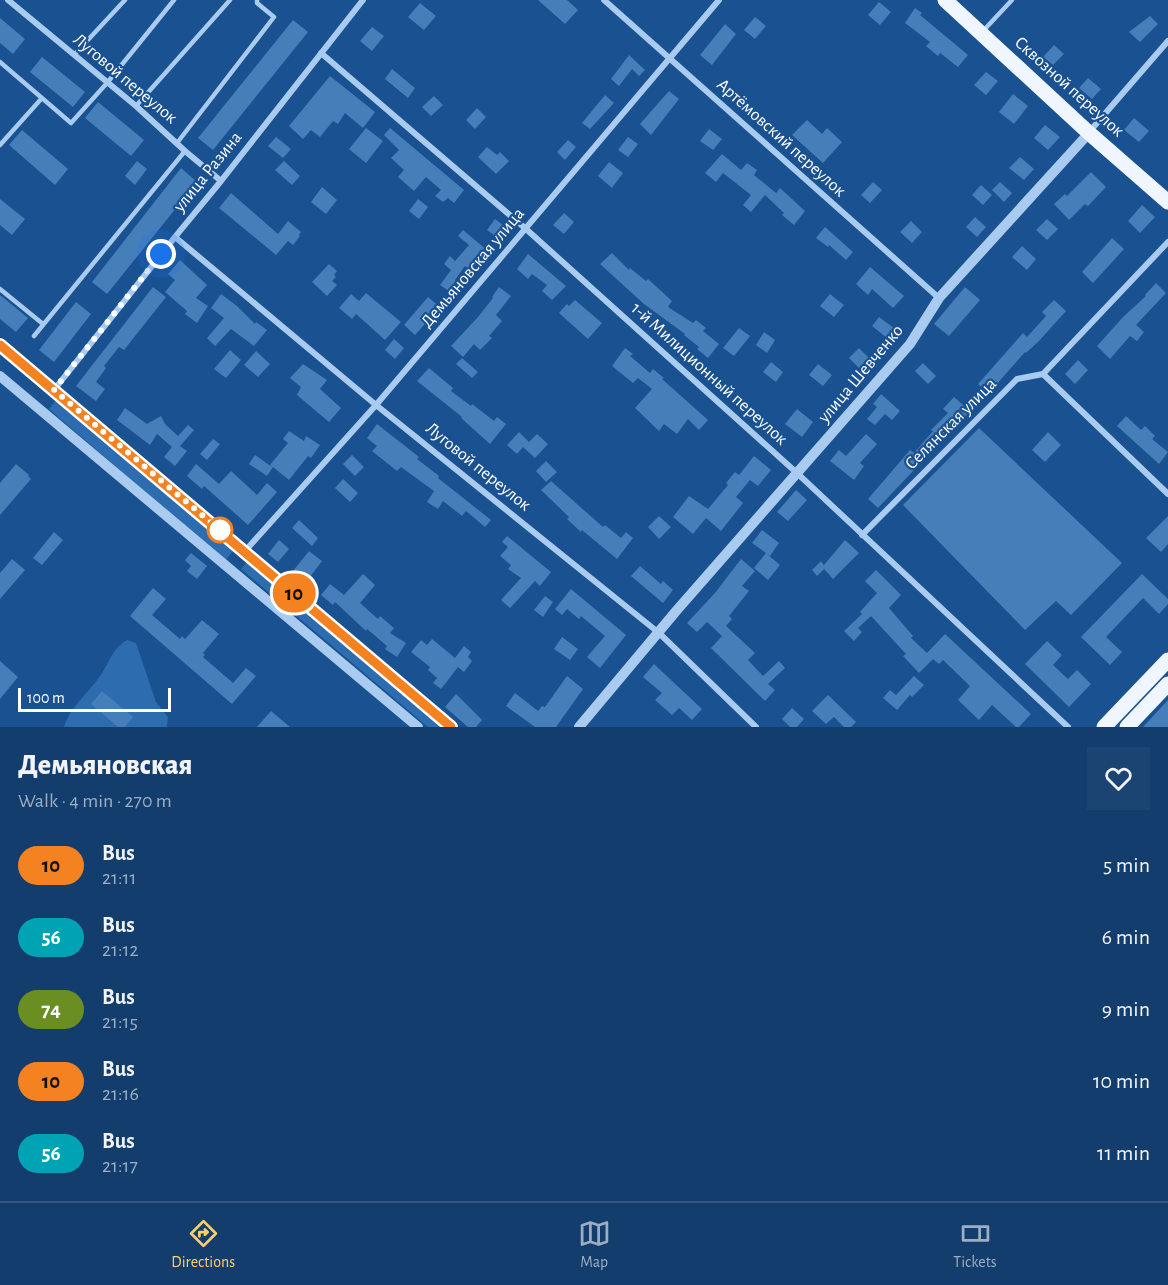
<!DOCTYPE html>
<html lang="en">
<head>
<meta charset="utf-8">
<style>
	body { margin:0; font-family:"Alegreya Sans",sans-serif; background:#1c4472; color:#f1f3f6; height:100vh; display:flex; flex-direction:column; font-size:22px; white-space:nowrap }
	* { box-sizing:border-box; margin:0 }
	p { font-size:20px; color:#9daec2 }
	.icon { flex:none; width:33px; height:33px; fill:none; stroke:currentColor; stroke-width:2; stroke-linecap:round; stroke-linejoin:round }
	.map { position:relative; height:727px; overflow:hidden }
	.panel { display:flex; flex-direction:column; background:#133d6d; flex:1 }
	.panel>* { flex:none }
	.badge { padding:0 12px; border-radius:20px; font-size:21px; line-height:39px }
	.scale { position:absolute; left:18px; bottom:15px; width:153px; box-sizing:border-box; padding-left:6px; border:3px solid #fff; border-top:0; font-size:16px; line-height:21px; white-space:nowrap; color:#fff; -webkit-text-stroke:4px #195191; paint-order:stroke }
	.you { position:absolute; width:30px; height:30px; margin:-15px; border:4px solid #fff; border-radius:50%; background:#1a73e8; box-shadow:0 0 0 9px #1a73e833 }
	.map>.badge { position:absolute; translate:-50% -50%; box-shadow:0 0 0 3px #fff }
	.round { display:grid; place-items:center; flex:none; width:63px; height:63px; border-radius:0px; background:#1c4472 }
	.headline { display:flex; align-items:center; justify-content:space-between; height:102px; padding:0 18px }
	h1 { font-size:28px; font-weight:800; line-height:45px }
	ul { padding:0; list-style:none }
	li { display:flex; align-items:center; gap:18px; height:72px; padding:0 18px }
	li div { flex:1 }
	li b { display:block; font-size:22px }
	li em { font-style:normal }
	li .badge { min-width:66px; font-weight:700; text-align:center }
	.menu { display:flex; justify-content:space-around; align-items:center; height:84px; border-top:2px solid #325680; background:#133d6d; font-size:16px; color:#9daec2 }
	.menu a { display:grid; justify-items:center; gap:3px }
	.menu .selected { color:#ffce66 }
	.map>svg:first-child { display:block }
</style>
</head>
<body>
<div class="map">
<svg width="1168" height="727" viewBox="0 0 1168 727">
	<rect width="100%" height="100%" fill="#195191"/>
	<path fill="#2c6caf" d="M57,399L233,551L225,561L49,409Z
		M247,562L445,727H428L241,569Z
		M127,640L136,643L156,702L168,717L167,727H64C71,705 90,692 102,673C110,660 113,648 127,640Z"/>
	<path fill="#467eba" d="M538,0H567L578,10L565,24Z
		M879,2L891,12L880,25L868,15Z
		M420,3L436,16L424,30L408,17Z
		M915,8L922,13L920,15L968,55L958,67L940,53L938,56L926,46L930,42L905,23Z
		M1150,16L1158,24L1140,42L1129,32Z
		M755,17L766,26L755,39L744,30Z
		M0,18L25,39L13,54L0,43Z
		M293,20L308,32L213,150L198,138Z
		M725,24L736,34L712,65L700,55Z
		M372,27L384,36L372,51L360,41Z
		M1054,45L1064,54L1053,65L1043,57Z
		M629,55L645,70L639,76L632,69L619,86L611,79Z
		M42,57L85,92L73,107L30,72Z
		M392,69L415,88L408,98L385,79Z
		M986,72L998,81L986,95L974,85Z
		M330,76L375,112L363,128L345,113L338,124L333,121L320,137L311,130L303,139L289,126Z
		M1088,78L1101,89L1092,99L1079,88Z
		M669,91L679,99L651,135L640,124Z
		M1013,94L1028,106L1014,124L999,112Z
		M605,95L614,103L590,129L582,123Z
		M434,96L443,105L431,116L422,107Z
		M98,102L144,140L131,156L85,118Z
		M477,108L486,117L475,129L466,120Z
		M1134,118L1149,131L1139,142L1124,130Z
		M807,120L822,134L827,128L842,142L823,163L792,135Z
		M1045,125L1060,137L1048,150L1034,138Z
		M366,128L383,141L366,163L349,149Z
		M390,128L464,190L454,203L448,198L443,202L435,196L441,190L426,177L414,191L398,177L404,170L391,158L399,150L384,135Z
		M709,129L722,139L713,150L700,141Z
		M22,130L68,169L55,185L9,145Z
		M276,137L291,149L283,158L268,146Z
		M628,137L638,144L628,157L618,150Z
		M568,140L576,147L565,160L557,152Z
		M487,147L497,155L500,152L509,161L496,174L478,157Z
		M722,154L741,170L747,163L757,170L754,175L776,193L780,188L805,211L794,225L782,215L784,213L765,195L751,212L743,205L751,195L723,173L716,182L705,173Z
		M1020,157L1034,169L1024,180L1009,168Z
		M137,161L147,169L135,185L125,176Z
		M284,161L300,176L292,185L275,170Z
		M609,162L623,173L612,188L598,176Z
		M181,168L197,182L107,294L92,282Z
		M1091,172L1106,187L1088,206L1085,204L1069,220L1054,204L1065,194L1067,196Z
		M873,182L882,190L870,203L861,195Z
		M1000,182L1012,193L1004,202L992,190Z
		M981,185L992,195L983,205L972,195Z
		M322,187L337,200L326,214L311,202Z
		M231,193L278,234L288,221L301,232L299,235L300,236L293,245L288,241L276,255L219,208Z
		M0,199L25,219L12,235L0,225Z
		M418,199L428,207L419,219L409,211Z
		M1142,205L1155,217L1140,233L1128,221Z
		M564,213L574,222L564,234L553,225Z
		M975,217L986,227L977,237L966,227Z
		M495,219L507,228L499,239L487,230Z
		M1047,219L1058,229L1047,240L1036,230Z
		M911,221L922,232L912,243L900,232Z
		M825,227L853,252L846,260L829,245L828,247L816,238Z
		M463,230L488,251L471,271L465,266L455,280L460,284L453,294L440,285L451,270L444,264L450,256L455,261L469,245L458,236Z
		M1112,238L1124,249L1093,283L1082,272Z
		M1022,246L1036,259L1027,270L1012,257Z
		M612,253L629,270L630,268L646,281L648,279L672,301L668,307L693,323L696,320L706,328L703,331L719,344L708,358L697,349L699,347L684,335L685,334L644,304L600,264Z
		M528,254L566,286L552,300L542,291L547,285L532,274L528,279L517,269Z
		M180,260L207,285L196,298L208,306L197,323L185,314L187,311L165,292L175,280L168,274Z
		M329,264L337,271L334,275L336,277L332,281L337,285L327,296L312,282Z
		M870,267L904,296L893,308L872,289L868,295L856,284Z
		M1156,283L1166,293L1136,325L1144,332L1137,341L1130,336L1110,359L1097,346L1124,316L1146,296L1145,295Z
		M153,287L166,297L124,350L119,347L104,366L106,368L96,382L105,389L96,401L76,386Z
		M499,287L511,296L496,315L502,321L489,336L492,338L480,350L474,344L463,357L451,346L478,317L493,298L492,297Z
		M965,287L980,300L949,336L934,324Z
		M366,293L401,322L385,340L356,314L352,319L339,308L351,294L359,301Z
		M221,294L237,306L255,324L256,322L267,330L254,346L231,329L215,346L207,338L224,318L211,308Z
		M830,294L844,305L834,317L820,306Z
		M0,295L28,318L16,332L0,319Z
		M428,297L440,307L415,335L404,325Z
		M575,300L602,323L588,339L559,313L567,304L569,306Z
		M1054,300L1066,311L1039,341L1026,353L1025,352L988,394L978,384L1023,333L1027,337L1046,316L1042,312Z
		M76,302L91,314L54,362L39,350Z
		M879,317L894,328L887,338L872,326Z
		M739,328L750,336L734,356L723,348Z
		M764,332L775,340L767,353L756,345Z
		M394,339L404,348L395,359L385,350Z
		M625,348L633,354L630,356L650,373L653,369L664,378L662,379L708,420L699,430L688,419L677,434L664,424L659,431L635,408L652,389L638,378L633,383L612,366Z
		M859,348L869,358L859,368L849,358Z
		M230,350L241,360L226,378L214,369Z
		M256,351L270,364L258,377L244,365Z
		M462,358L478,372L472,378L456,364Z
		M1078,360L1088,370L1075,384L1065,374Z
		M771,362L783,372L776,382L763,372Z
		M923,363L936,376L928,384L915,371Z
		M303,364L327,380L320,389L341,408L329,422L297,395L301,387L290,378Z
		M818,364L832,375L823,386L809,375Z
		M429,368L453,388L451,391L471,406L472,404L494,421L497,417L506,424L490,444L461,418L462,417L417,381Z
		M881,394L900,411L892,420L885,414L875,425L867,419L877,407L873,404Z
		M954,397L970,411L878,508L868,499L910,450L914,453L933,431L931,430L948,413L943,409Z
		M125,408L147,424L161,416L165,424L178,436L188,425L194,430L180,446L187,451L175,466L164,457L172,447L157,434L150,445L117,420Z
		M797,409L813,422L802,437L785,424Z
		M1126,416L1141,430L1145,426L1155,436L1152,439L1168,452L1159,464L1117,426Z
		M377,424L419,457L417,459L439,476L438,478L491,520L485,527L466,511L462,516L443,501L438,509L427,502L434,491L401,467L397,471L372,451L377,446L367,438Z
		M979,428L1122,563L1071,615L1056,601L1025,630L903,505Z
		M289,431L304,441L306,436L320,445L311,458L308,456L289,480L273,467L267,476L249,464L255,455L272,467L270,465L288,443L283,439Z
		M519,432L529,442L537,434L548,444L535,458L523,447L517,454L507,445Z
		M1048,432L1061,445L1045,462L1032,450Z
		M866,434L877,444L860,463L864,466L854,480L830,461L839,450L846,456Z
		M213,439L220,444L207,460L200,454Z
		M352,455L364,467L355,476L343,464Z
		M754,456L771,470L758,486L750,480L736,497L743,503L721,531L706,518L693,534L673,517L689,496L708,509L728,485L726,483L735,472L739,475Z
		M546,461L557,472L546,482L536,471Z
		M16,464L29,475L28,476L31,479L0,515V483Z
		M196,464L219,484L231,471L257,495L267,483L277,492L248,525L204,486L202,489L187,476Z
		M343,479L358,493L350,502L335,488Z
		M551,481L603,527L605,525L621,538L626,532L633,538L617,559L582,530L581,532L567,519L569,517L541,490Z
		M796,490L807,500L788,521L777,512Z
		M659,516L671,527L659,539L648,527Z
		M1168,516V544L1161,552L1146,538Z
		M299,520L318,538L312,546L292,528Z
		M762,530L779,543L770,556L767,554L780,565L768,580L754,568L766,553L752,543Z
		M54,532L63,540L42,565L33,558Z
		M507,536L551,572L540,586L535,581L510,608L501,600L521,578L508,569L511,565L500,556L508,547L502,542Z
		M279,540L289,549L278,562L268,554Z
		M845,540L859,553L833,579L824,569L817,576L812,570L821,561L824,565Z
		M309,551L322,561L307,581L293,571Z
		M191,553L207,566L197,579L187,571L191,566L185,560Z
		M12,559L25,570L0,599V573Z
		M741,559L755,571L742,586L749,591L729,616L732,619L726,626L755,653L748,660L763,676L779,661L785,668L768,684L775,690L765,701L711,648L722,636L707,622L697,632L687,623L715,593Z
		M640,566L661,584L663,581L673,590L663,603L631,576Z
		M876,570L901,595L889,608L913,636L911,638L927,653L945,634L1031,714L1019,727H1016L992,705L979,720L958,700L970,686L943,660L939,664L933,659L919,673L903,656L906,654L871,616L858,628L862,632L854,641L844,631L862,614L860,612L877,593L865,581Z
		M363,574L375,585L360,603L378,619L380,616L394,628L390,633L406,643L397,657L385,649L387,646L367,629L366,631L335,602L333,605L321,595L330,584L344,595Z
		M1142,574L1168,599V604L1159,614L1143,598L1106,637L1122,652L1110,665L1081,637Z
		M153,588L166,599L152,615L180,639L182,636L185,639L202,620L219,634L203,653L205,655L203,657L233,683L246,668L256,676L232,704L130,616Z
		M571,589L626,635L600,668L587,657L605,636L581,616L579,619L567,609L562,615L555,609Z
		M545,596L553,602L543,617L534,610Z
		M562,637L578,649L570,660L554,649Z
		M432,639L455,658L464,646L471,652L468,657L472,661L464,672L458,667L441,689L433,683L437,678L428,670L430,667L411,652L421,640L427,645Z
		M1047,641L1062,655L1053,665L1068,679L1077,670L1091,684L1069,707L1025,664Z
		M0,661L18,677L0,699Z
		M654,664L702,709L692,720L679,708L672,715L655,700L662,693L643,677Z
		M567,676L583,689L556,727H535L506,706L515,693L538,711L542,706L545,707Z
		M914,676L924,685L912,697L910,695L897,710L883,698L890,690L896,695Z
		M102,691L133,717L125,727H118L91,704Z
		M456,694L482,720L476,727H468L445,707Z
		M828,695L856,722L851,727H844L834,717L826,724L812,711Z
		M1168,700V727H1143Z
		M792,708L804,719L797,727H790L782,719Z
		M271,711L290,727H257Z"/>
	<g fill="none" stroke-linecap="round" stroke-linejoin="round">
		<path stroke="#a8cbef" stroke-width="4.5" d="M983,31L1012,0
			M74,55L125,0
			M0,62L71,123L107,83L174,0
			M136,106L230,0
			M177,143L274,17L257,3V0
			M0,145L42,98
			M0,289L43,324
			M34,336L185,151"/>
		<path stroke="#a8cbef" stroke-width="6" d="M8,0L136,106L185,151L221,181
			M604,0L939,298
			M321,53L526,229L798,474L1068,727
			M1090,131L1168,41
			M175,237L376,405L659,633L756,727
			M1043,374L1168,494
			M54,390L175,237L221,181L363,0
			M862,535L1017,379L1043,374L1168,242
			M245,551L376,405L719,0"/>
		<path stroke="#a8cbef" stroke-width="10" d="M0,345L451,727
			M0,376L418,727
			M579,727L677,610L910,344L939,298L1089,133"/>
		<path stroke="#f0f6ff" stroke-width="15" d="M945,0L1089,133L1168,202
			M1104,727L1168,660
			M1127,727L1168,684"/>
	</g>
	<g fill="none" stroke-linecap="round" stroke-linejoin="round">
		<defs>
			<path id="line" d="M0,345L451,727"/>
		</defs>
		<use href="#line" stroke="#fff" stroke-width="14"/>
		<use href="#line" stroke="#f58220" stroke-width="9"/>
		<path stroke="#fff" stroke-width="6" stroke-dasharray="0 10.8" d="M161,254L54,390L228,537L220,530"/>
	</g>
	<circle fill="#fff" stroke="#f58220" stroke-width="3" cx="220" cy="530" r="12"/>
	<g text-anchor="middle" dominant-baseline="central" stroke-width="4.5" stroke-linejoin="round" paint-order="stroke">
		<g font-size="18" fill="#fff" stroke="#195191">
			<text transform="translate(125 79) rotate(40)">Луговой переулок</text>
			<text transform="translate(1069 87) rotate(42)">Сквозной переулок</text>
			<text transform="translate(781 138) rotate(42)">Артёмовский переулок</text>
			<text transform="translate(208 172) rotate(-51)">улица Разина</text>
			<text transform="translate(473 268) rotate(-50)">Демьяновская улица</text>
			<text transform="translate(709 374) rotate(42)">1-й Милиционный переулок</text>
			<text transform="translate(861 374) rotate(-50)">улица Шевченко</text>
			<text transform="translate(951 424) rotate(-45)">Селянская улица</text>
			<text transform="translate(478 467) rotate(39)">Луговой переулок</text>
		</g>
	</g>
</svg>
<div class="scale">100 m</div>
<div class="you" style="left:161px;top:254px"></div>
<b class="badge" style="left:294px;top:593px;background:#f58220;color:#111">10</b>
</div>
<section class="panel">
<div class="headline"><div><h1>Демьяновская</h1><p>Walk · 4 min · 270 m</p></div><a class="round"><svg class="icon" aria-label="heart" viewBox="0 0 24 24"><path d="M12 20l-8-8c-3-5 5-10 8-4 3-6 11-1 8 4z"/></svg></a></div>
<ul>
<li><span class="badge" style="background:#f58220;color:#111">10</span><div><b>Bus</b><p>21:11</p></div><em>5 min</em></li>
<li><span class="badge" style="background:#00a3b4;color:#fff">56</span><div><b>Bus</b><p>21:12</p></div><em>6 min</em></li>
<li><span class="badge" style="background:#6b8e23;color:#fff">74</span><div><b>Bus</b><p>21:15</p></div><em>9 min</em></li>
<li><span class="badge" style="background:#f58220;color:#111">10</span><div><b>Bus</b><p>21:16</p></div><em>10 min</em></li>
<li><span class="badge" style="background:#00a3b4;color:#fff">56</span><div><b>Bus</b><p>21:17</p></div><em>11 min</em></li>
</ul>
</section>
<nav class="menu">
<a class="selected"><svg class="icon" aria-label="directions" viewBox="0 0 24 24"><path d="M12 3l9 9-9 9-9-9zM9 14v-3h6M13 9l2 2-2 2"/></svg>Directions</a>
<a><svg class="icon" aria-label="map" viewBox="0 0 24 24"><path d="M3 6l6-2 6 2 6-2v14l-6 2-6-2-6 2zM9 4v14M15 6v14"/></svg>Map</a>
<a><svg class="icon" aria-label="tickets" viewBox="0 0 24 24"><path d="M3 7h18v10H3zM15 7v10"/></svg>Tickets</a>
</nav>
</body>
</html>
